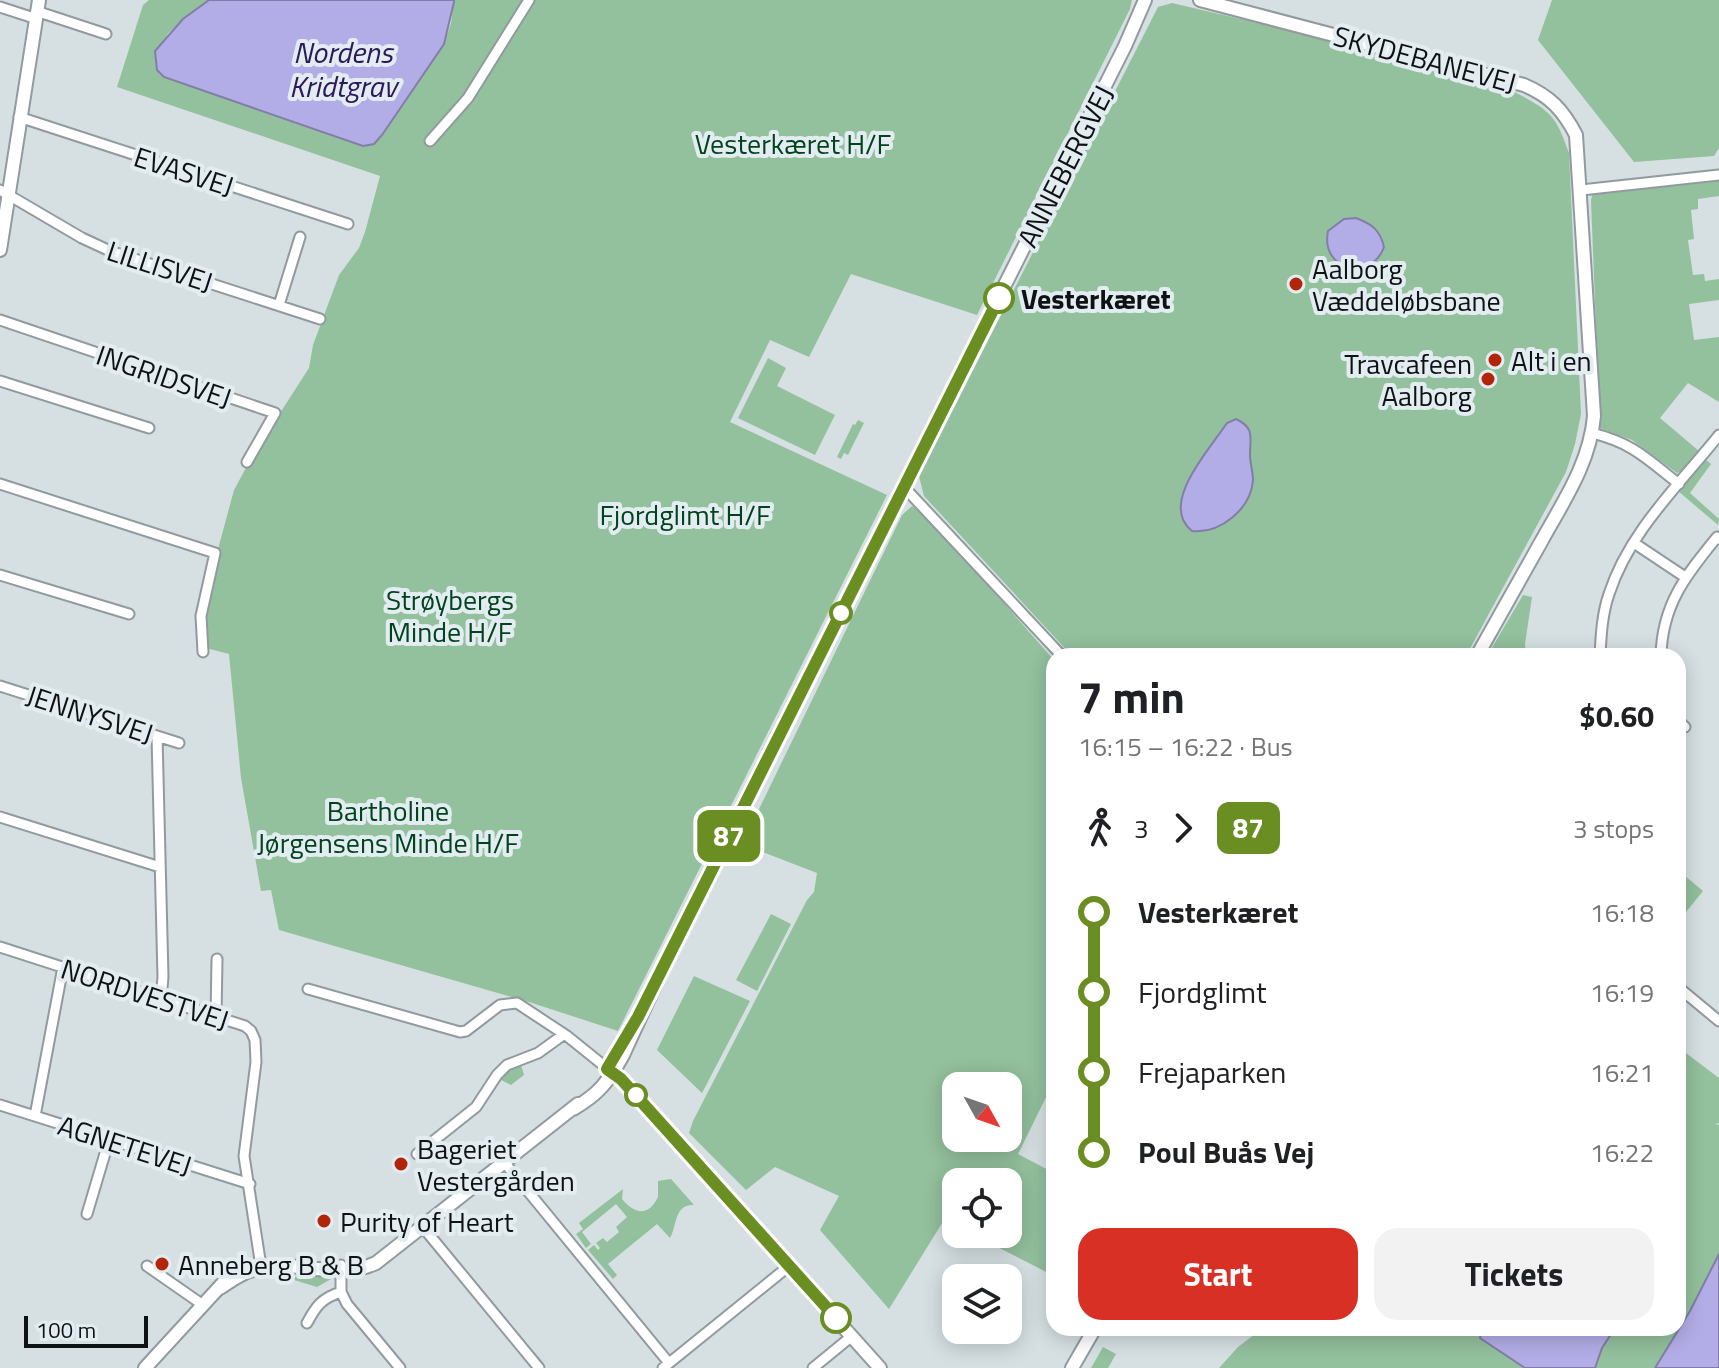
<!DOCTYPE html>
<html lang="en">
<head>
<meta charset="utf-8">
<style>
	body { margin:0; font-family:"Titillium Web",sans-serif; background:#f2f2f2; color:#202124; height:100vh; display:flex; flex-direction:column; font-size:30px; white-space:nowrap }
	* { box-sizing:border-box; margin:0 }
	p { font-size:26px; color:#757577 }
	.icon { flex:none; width:44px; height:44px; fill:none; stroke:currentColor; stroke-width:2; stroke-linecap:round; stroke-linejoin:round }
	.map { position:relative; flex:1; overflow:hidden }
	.drawer { position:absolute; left:1046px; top:648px; width:640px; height:688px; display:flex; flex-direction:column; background:#fff; border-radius:24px; box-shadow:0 4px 20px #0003 }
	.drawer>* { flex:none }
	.badge { padding:0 16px; border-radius:12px; font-size:28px; line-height:52px }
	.needle { width:52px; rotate:130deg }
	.buttons { position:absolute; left:942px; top:1072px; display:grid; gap:16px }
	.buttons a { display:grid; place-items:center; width:80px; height:80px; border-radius:16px; background:#fff; box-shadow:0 4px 20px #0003; font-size:40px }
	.scale { position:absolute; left:24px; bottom:20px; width:124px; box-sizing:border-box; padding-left:8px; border:4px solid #0f1213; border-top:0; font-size:22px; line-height:28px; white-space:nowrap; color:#0f1213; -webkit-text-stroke:6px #e3edf1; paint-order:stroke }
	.map>.badge { position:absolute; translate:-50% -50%; box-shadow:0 0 0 4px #fff }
	.legs { display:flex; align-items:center; gap:12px; height:88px; padding:0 32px; font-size:26px }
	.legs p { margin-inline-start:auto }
	.head { display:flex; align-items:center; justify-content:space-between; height:136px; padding:0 32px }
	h1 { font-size:44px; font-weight:700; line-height:60px }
	.primary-button { display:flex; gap:16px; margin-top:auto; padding:16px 32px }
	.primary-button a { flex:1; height:92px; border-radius:24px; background:#d93025; color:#fff; font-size:32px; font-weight:700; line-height:92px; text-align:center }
	.primary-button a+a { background:#f2f2f2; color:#202124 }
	ul { padding:0 32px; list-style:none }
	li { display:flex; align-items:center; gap:28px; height:80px; font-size:30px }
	li i { display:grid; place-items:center; width:12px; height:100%; margin:0 10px; background:currentColor }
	li i::after { content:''; width:20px; height:20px; margin:-10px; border:6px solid; border-radius:50%; background:#fff }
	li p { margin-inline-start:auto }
	li:first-child i { background:linear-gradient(#0000 50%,currentColor 0) }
	li:last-child i { background:linear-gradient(currentColor 50%,#0000 0) }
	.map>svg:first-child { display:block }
</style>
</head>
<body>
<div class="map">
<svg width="1719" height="1368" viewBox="0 0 1719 1368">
	<rect width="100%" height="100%" fill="#d6e0e3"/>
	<path fill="#93c09d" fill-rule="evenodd" d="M149,0H209L183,19L167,35L164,77L363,146L382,135L444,44L451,23L454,0H1132L1130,9L977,315L851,274L809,357L770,340L730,422L887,495L618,1031L529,1002L279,930L271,890L261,891L241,778L229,654L206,648L208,586L234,490L253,455L309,368L313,345L339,275L359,248L365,232L380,176L117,87L143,5Z
		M1552,0H1719V148L1714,156L1634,162L1538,40Z
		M1172,3L1310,35L1513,91C1550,111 1555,113 1569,153L1581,414L1575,444L1566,472L1466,656H1072L924,496L919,476L1158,7Z
		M1719,181V196L1698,199V209L1691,210L1694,239L1688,240L1693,275L1704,274L1705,281L1719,279V300L1689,304L1694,340L1719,337V402L1688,383L1660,418L1699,451L1682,471L1677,473L1632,440L1600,428L1591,201L1592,195Z
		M768,358L786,368L777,386L835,415L815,455L738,418Z
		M858,420L864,423L848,455L844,453L841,459L837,457L853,424L855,425Z
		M1705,459L1711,464L1690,493L1719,519L1718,525L1678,491Z
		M912,506L924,513L1054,660V938L1051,942L1054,943V1081L1018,1154L1054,1173V1276L972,1234H1008V1182H956V1226L944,1220L889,1309L820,1230L839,1196L775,1167L746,1190L689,1133L693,1121L807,900L814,892L817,873L742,844L902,515ZM956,1086H1008V1138H956Z
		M1523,595L1532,597L1525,644L1526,656H1487Z
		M1678,870L1703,891L1678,922Z
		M771,914L791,924L757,991L736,980Z
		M694,976L750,1001L702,1093L657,1050Z
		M1678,1047L1719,1078V1123L1715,1124L1719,1125V1254L1690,1311L1655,1368H1219L1238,1347L1263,1328H1678Z
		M518,1065H521L524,1075L511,1085L499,1079Z
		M671,1179L694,1205C674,1204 677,1226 670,1238L657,1224L608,1264L617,1275L613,1279L588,1250L594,1245L598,1250L600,1248L596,1243L603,1238L607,1242L619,1232L616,1227L627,1217L616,1204L582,1232L591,1244L586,1248L576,1234L583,1229L579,1223L623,1189L622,1199C635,1215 649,1216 658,1197V1181Z
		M297,1273L332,1276L333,1278L317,1287L294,1280Z
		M1103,1347L1116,1354L1108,1368H1091Z"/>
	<path fill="#b3ade7" stroke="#827ea7" stroke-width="2" d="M209,0H454V2L444,44L382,135L374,144L363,146L164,77L157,70L155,51L183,19Z
		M1356,218C1372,224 1380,230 1384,247C1372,281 1320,272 1328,231L1344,219Z
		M1236,419C1255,428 1250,437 1250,455C1250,463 1253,472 1253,480C1251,509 1220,534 1192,531C1158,504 1210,449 1227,423Z
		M1719,1254V1368H1655L1690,1311Z
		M1482,1328H1615L1602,1348L1595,1368H1525L1480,1338Z"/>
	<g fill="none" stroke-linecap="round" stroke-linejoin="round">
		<defs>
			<path id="street" d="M0,7L34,18
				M36,11L106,34
				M19,117L348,224
				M430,141L468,98L529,0
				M0,190L82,238L110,251L320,319
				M1581,190L1719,175
				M279,305L300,237
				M0,320L275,413L247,462
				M0,381L149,428
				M1592,433C1633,443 1647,459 1679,484
				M0,484L215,553L201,616L203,652
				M904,487L1062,656
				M1634,543L1685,577
				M0,575L129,614
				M1600,656C1601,636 1602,614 1609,594C1629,532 1679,485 1719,435
				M1661,656C1662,605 1686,575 1717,537L1719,539
				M0,686L179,743
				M1678,720L1685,727
				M157,736L163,977L161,999
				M0,817L160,867
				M0,947L245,1026L251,1031L255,1040L256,1062L244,1156L260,1260
				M1678,987L1719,1021
				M308,989L460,1032L466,1031L500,1005L517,1003L567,1036L613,1073
				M216,1017L217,959
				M0,1105L250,1184
				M35,1116L63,967
				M417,1154L476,1107L497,1075L507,1065L538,1053L563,1035
				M504,1162L669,1363
				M87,1214L109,1140
				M422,1226L539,1368
				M341,1265V1292L347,1304L400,1368
				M147,1266L203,1305
				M307,1323C316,1306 322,1298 341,1292
				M663,1368L789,1266
				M813,1368L852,1336"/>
			<path id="secondary" d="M1200,0L1524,85C1550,96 1563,110 1576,135L1594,416C1590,463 1563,502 1541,542C1520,580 1498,618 1477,656
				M0,250L39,0
				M613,1073L621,1079L880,1368
				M573,1109C599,1094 608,1082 623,1055L681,929L1125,46L1145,0
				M220,1288C231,1281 241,1273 253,1270C294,1257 336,1282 376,1263L578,1104
				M145,1368L225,1281
				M1072,1368L1095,1328"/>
		</defs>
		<use href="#street" stroke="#919a9e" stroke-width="13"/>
		<use href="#secondary" stroke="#919a9e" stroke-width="16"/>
		<use href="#street" stroke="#fff" stroke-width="9"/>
		<use href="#secondary" stroke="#fff" stroke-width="12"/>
	</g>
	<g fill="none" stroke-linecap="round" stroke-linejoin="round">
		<defs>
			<path id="line-1" d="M836,1318L621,1079L607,1069L638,1017L999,298"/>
		</defs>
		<use href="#line-1" stroke="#fff" stroke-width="18"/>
		<use href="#line-1" stroke="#6b8e23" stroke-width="12"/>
	</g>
	<g fill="#b22509" stroke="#e3edf1" stroke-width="3">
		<circle cx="1296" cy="284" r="8"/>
		<circle cx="1495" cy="360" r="8"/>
		<circle cx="1488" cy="379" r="8"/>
		<circle cx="401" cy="1164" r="8"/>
		<circle cx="324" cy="1221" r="8"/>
		<circle cx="162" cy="1264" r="8"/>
	</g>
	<g fill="#fff" stroke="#6b8e23" stroke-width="4">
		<circle cx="999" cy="298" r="14"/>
		<circle cx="841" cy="613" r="10"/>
		<circle cx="636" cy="1095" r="10"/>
		<circle cx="836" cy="1318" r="14"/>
	</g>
	<g text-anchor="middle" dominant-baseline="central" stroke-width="8" stroke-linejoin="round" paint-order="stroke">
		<g font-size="28" fill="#0f1213" stroke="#e3edf1">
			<text transform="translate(1425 59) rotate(15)">SKYDEBANEVEJ</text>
			<text transform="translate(1065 166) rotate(-63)">ANNEBERGVEJ</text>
			<text transform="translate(184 171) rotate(18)">EVASVEJ</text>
			<text transform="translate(160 266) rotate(18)">LILLISVEJ</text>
			<text transform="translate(164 376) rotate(19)">INGRIDSVEJ</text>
			<text transform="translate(90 714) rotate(18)">JENNYSVEJ</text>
			<text transform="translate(145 994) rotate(18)">NORDVESTVEJ</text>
			<text transform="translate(125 1145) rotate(18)">AGNETEVEJ</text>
		</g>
		<g font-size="28" fill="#00431d" stroke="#e3edf1">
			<text x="793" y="143">Vesterkæret H/F</text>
			<text x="685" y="514">Fjordglimt H/F</text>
			<text x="450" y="599">Strøybergs<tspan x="450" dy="32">Minde H/F</tspan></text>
			<text x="388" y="810">Bartholine<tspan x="388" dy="32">Jørgensens Minde H/F</tspan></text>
		</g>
		<g font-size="28" fill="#0f1213" stroke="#e3edf1" text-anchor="start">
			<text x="1312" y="268">Aalborg<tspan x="1312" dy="32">Væddeløbsbane</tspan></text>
			<text x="1511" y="360">Alt i en</text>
			<text x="1472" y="363" text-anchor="end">Travcafeen<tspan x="1472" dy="32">Aalborg</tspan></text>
			<text x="417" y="1148">Bageriet<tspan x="417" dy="32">Vestergården</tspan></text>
			<text x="340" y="1221">Purity of Heart</text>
			<text x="178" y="1264">Anneberg B &amp; B</text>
		</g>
		<g font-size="28" font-weight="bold" fill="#0f1213" stroke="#e3edf1" text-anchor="start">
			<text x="1021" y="298">Vesterkæret</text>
		</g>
		<g font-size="30" font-style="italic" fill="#2c1a5d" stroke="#e3edf1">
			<text x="343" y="52">Nordens<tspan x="343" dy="34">Kridtgrav</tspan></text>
		</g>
	</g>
</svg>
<div class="buttons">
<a><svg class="needle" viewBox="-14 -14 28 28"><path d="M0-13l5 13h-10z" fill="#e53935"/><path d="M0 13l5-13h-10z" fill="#757577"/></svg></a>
<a><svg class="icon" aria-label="locate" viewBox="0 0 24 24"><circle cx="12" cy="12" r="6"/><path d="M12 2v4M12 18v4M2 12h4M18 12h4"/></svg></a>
<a><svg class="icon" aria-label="layers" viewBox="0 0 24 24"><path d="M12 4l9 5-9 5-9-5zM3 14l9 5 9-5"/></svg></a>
</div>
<div class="scale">100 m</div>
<b class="badge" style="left:729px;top:836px;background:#6b8e23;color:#fff">87</b>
<section class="drawer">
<div class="head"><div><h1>7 min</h1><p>16:15 – 16:22 · Bus</p></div><b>$0.60</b></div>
<div class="legs"><svg class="icon" aria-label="walk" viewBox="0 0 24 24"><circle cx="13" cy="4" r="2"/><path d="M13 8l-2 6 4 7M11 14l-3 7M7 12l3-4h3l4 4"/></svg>3<svg class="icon" aria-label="forward" viewBox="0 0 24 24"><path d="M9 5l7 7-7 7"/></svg><b class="badge" style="background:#6b8e23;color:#fff">87</b><p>3 stops</p></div>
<ul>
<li><i style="color:#6b8e23"></i><b>Vesterkæret</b><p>16:18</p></li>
<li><i style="color:#6b8e23"></i><span>Fjordglimt</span><p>16:19</p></li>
<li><i style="color:#6b8e23"></i><span>Frejaparken</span><p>16:21</p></li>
<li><i style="color:#6b8e23"></i><b>Poul Buås Vej</b><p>16:22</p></li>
</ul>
<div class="primary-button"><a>Start</a><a>Tickets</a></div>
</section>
</div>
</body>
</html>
